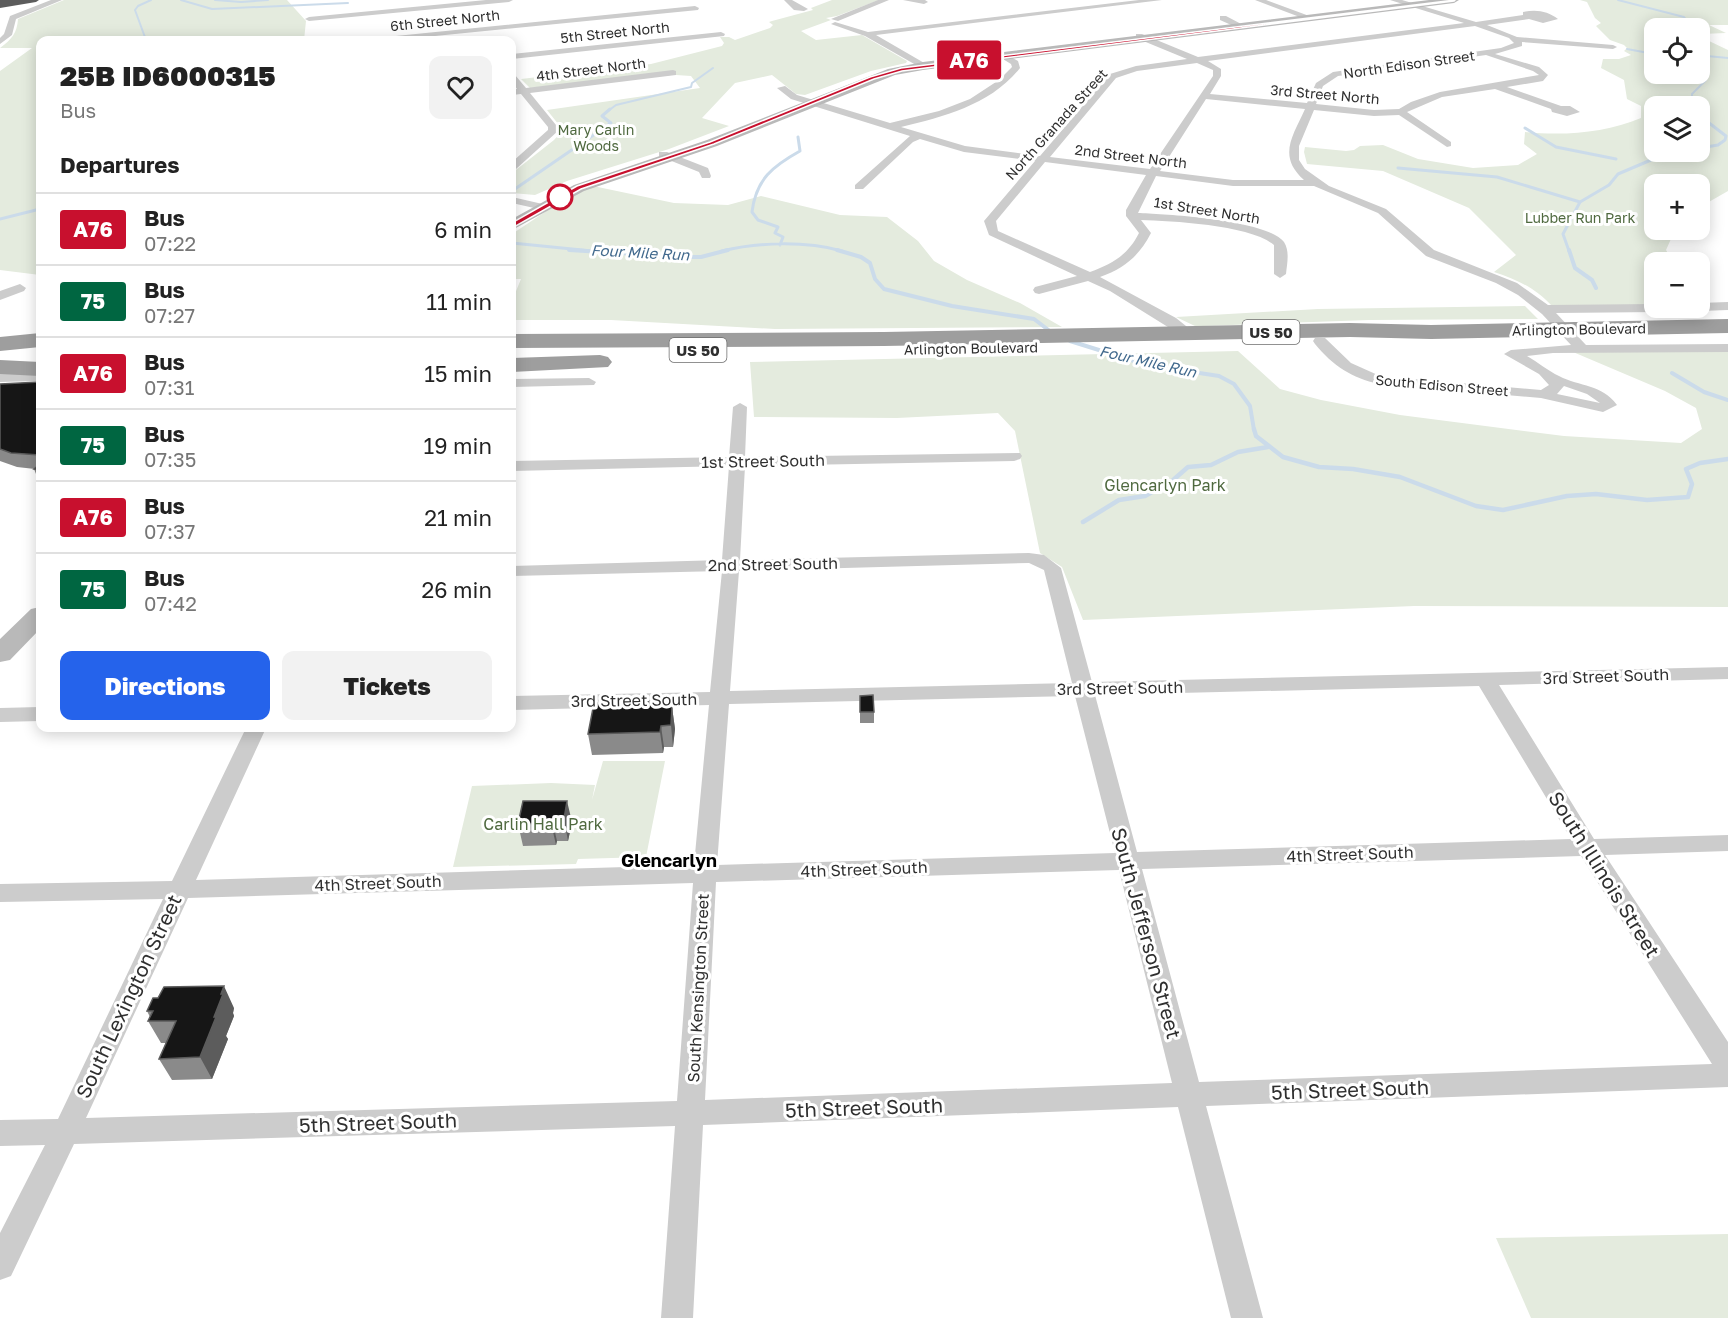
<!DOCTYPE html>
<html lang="en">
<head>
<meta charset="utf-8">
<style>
	body { margin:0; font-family:"Golos Text",sans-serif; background:#f2f2f2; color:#222; height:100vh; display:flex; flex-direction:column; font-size:22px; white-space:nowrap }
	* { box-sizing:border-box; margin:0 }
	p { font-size:20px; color:#767676 }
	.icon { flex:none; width:33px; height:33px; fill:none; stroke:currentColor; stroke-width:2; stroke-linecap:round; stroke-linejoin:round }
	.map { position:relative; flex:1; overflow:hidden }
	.details { position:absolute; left:36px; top:36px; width:480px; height:696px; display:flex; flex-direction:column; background:#fff; border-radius:12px; box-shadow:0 3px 15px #0003 }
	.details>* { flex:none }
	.badge { padding:0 12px; border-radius:4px; font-size:21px; line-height:39px }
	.tools { position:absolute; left:1644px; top:18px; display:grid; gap:12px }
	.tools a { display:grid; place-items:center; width:66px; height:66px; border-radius:12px; background:#fff; box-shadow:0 3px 15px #0003; font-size:30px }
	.map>.badge { position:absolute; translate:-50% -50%; box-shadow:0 0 0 3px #fff }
	h2 { padding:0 24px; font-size:22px; line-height:54px }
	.round { display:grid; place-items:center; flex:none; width:63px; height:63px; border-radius:12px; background:#f2f2f2 }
	.summary { display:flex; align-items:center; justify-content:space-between; height:102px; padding:0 24px }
	h1 { font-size:28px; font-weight:800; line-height:45px }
	.button { display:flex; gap:12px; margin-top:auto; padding:12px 24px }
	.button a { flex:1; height:69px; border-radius:12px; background:#2563eb; color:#fff; font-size:24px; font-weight:800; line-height:69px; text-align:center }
	.button a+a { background:#f2f2f2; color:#222 }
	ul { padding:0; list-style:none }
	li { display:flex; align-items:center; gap:18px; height:72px; padding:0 24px; border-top:2px solid #e0e0e0 }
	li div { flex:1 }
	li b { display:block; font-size:22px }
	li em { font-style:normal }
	li .badge { min-width:66px; font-weight:700; text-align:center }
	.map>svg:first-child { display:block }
</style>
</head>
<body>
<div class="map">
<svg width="1728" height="1318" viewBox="0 0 1728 1318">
	<rect width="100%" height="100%" fill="#fff"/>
	<path fill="#e4ebde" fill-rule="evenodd" d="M64,0H287L306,21L304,40H40V275L0,270V71L32,48H0C12,39 17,33 18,19Z
		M832,0H879L837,16L826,18L831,20L801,31L816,40L862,35L907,61L906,63L871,71L805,95L796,94L772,75L735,83L702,118L729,126L669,149L567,181L535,195L512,193V173L554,140L563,130L547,110L700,88L691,76L676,75L672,72L530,88L521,79L651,64L722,46L724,43L720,37H729L735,40L770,28L773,25L769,22L772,21L813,10L811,8Z
		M1580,0H1728V25H1709L1726,33L1701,34L1709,41L1728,50V191L1700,207V184H1654V230H1675L1666,250L1673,262H1654V305L1552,306C1535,288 1518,280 1494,272L1516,255L1469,208L1383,171L1307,164L1304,152L1305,147L1346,151L1354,150L1360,146L1383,145L1418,159L1473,168L1518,165L1537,154L1524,144L1525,132C1563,136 1606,133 1641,118V106L1627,99L1624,80L1601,68L1603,59H1619L1631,55L1624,51L1627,48L1624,45L1610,40L1596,26L1601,23L1595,18L1587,2ZM1654,28H1700V74H1654ZM1654,106H1700V152H1654Z
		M593,186L674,203L728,205L761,196L840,215L887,217L918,241L934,261L967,280L1020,303L1062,327L775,329L611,320H512V301L521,279H512V234L560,202Z
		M1525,306L1538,319L1369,320L1204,326H1195L1176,317L1318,309Z
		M1238,351L1280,389L1321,400L1400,415L1564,436L1681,443L1702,429L1696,408L1665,391L1573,352L1728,351V607L1414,606L1083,620L1062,567L1040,553L1015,431L998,413L897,418L754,417L750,362Z
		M603,761H665L646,857L578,859L576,864L453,867L472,786L551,783L595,785L592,800Z
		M1728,1234V1318H1531L1496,1238Z"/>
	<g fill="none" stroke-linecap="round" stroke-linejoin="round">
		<path stroke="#cbdbea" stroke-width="2" d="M181,0L212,9L348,3
			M215,0L241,2L268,0
			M1618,0L1684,17L1688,22L1678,28
			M146,40L135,10L138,6L151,0
			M1627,49L1654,54
			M1700,59L1707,56L1728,58
			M1692,106V94L1706,80L1705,69L1700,64
			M608,111L616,105L691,87L692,83L713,68"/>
		<path stroke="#cbdbea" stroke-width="3" d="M1700,116L1726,136L1725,140L1718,145L1700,148
			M1525,128L1556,147L1616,159
			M1398,168L1497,177L1580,202
			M512,191L611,123L602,116L610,109
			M0,219L40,209
			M512,243L592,251
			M780,245L783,237L775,233L778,227L758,220L752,212C756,179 773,166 800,151L798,137
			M722,251C759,242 806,241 842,251
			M1569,251L1563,234L1580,202L1609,185L1618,174L1658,157L1680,152"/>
		<path stroke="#cbdbea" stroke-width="4" d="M569,250L685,257H701L728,250
			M837,250L861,257L870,263L875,279L884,289L952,306L1034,319L1051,332
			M1569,250L1575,268L1592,280L1596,288
			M1070,341L1147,365L1219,376L1234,384L1250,406L1254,430
			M1672,373L1704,392L1728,400"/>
		<path stroke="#cbdbea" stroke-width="4.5" d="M1254,429L1256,436L1283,457L1319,467L1353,469L1400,477L1476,506L1503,510L1567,496L1596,494L1647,500L1688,497L1692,484L1686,469L1700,463L1728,459
			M1083,522L1119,500L1145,496L1172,481L1188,467L1211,465L1238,452L1268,447"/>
		<path fill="#ccc" fill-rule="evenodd" d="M51,0H62L16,19L12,35L0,44V38L4,34L10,16Z
			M486,0H513L509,2L309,21L305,19L309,17Z
			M784,0H792L808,9L804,11L794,10Z
			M878,0H889L838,21L831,19Z
			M903,0H925L928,2L924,4Z
			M1139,0H1162L876,35L926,64L927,66L923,69L865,36L831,24L835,22L868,32Z
			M1255,0H1266L1312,17L1305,19Z
			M1390,0H1402L1476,22L1523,15V12C1536,9 1548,11 1558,19L1543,23L1529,19L1487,25L1517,37L1613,45L1617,47L1613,49L1522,42V46L1495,54L1539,67L1548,75L1543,81L1507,87L1561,106H1570L1580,112L1567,116L1552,112L1551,109L1495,89L1442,97L1407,112L1451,142V146L1447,147L1399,115L1374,116L1314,110L1299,146V160L1305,169L1329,186L1386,209L1434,250L1517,283L1548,305L1654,304V308H1666L1659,312L1556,313L1586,345L1728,344V352L1553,353L1527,356C1538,362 1548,371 1559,376C1580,387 1602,384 1617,405L1603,412L1541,398L1379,384C1352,378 1333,366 1315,344L1313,341L1315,338H1325L1351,363L1380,376L1541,390L1549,385L1539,374L1504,354L1511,350L1571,345L1542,314L1518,295L1496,283L1426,256L1378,213L1314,186H1233L1156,176L1138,213C1165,214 1268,220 1284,242C1290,251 1287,264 1286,274L1280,278L1274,274V245C1251,225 1172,221 1141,220L1151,233C1139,256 1125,268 1100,277L1176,318L1196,334L1189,338L1184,337L1110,291L1088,281L1039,294L1035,293L1033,290L1035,287L1077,276L989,235L984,221L1035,161L964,152L920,139L913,142L863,189H855V185L910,136L791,99L777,88L785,86L797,95L890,123L939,111L970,99L999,80L1012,67L1011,64L993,53L1000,51L1018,61L1020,68C990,105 945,116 901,127L965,146L1040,156L1110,74L1136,66L1187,59L1136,38V34H1142L1198,57L1464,23ZM1475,26L1509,38L1514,43L1501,48L1333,72L1316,83L1307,103L1210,94L1221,76V69L1208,61ZM1486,55L1533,71L1539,75L1440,92L1411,102L1399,109L1374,110L1316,104L1323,86L1338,76ZM1197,63L1213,70V76L1150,169L1050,157L1116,78L1137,71ZM1206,99L1305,109C1293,136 1277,156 1304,180H1233L1160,171ZM1045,162L1146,175L1126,210V216L1139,233C1128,255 1112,264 1090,272L998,231L996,221ZM1564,386L1587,394L1600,403L1557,394Z
			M695,6L699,8L698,10L395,40H372L376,38Z
			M1220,16H1226L1245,26L1238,28L1220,20Z
			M721,32L725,34L724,36L512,59V54Z
			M673,70L676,71V75L530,93L556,125L558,131L516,169L512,170V162L548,130V127L521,94L512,95V89H517L512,82V74L515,75L526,88Z
			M659,152H667L708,168L711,176L710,178H702L699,172L659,156Z
			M512,197L547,205L549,207L543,210L512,203Z
			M20,284L26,288L24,291L0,300V291Z
			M1728,302V310L1700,311L1694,308H1700V303Z
			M40,373V381L0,382V374Z
			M589,378L596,382L594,385L512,387V379Z
			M740,403L747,407L745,457L1020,453L1022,456L1020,459L1014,461L745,466L740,560L1029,553L1044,555L1061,568L1092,682L1728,667V679L1499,685L1594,839L1728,835V851L1605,855L1728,1042V1087L1206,1106L1263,1318H1231L1178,1107L703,1125L693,1318H661L675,1126L74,1144L11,1276L0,1280V1233L45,1145L0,1146V1120L58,1119L163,899L0,902V884L172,881L246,728H266L196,880L694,865L709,705L512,710V696L710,692L722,571L512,576V566L722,560L729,466L512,471V461L729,457L733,407ZM1029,563L1044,570L1072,683L730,691L739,571ZM1479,686L1571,839L1137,852L1095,695ZM1075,696L1115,853L717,865L729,704ZM1581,856L1712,1064L1199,1082L1142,869ZM1119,870L1172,1083L705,1100L716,882ZM693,883L677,1101L86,1118L188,898Z
			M40,707V721L0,722V708Z"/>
		<path fill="#b9b9b9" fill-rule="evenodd" d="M1429,0H1459L1454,3L923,70L895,75L717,146L584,191L512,230V219L574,185L707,140L888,69L923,62Z
			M40,607V629L10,660L0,662V639L31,609Z"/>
		<path fill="#9e9e9e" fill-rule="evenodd" d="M1728,319V333L1431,339L1350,337L884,346L512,348V334L884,332L1350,323L1431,325Z
			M40,333V347L0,351V337Z
			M600,355L608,357L612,362L608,367L512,372V358Z
			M0,360L40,362V376L0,374Z"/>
	</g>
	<path fill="#8a8a8a" d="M40,382V484L34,469H35L17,467L0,461V384Z
		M860,696L874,712V723H860Z
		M664,701L665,707H672L675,729L673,747H664L663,753L592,755L588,734Z
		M523,801L572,822L568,841H557L556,845L523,846L518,824Z
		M234,1008L233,1013L234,1016L226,1036L228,1039L212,1079L172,1080L159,1059L166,1043H161L148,1021L150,1017L147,1011Z"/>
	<path fill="#5c5c5c" d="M0,0H39L36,2L0,8Z
		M672,707L675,729L673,747L671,725Z
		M661,726L664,747L663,753L660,732Z
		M567,801L572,822L568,841L564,819Z
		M552,819L557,841L556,845L551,823Z
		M224,986L234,1008L233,1013L234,1016L226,1036L228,1039L212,1079L200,1057Z"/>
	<path fill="#161616" stroke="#5c5c5c" stroke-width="1.5" d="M40,382V455L11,453L0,449V384Z
		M40,464V470L34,469Z
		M873,695L874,712H860V696Z
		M664,701L663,707H672L671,725L661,726L660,732L588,734L594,703Z
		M523,801H567L564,819H552L551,823L518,824Z
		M224,986L221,994H223L214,1017H216L200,1057L159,1059L176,1021H148L153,1011H147L153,998H158L164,987Z"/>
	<path fill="#c8102e" stroke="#fff" stroke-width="1.5" d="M1454,1L902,71L874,79L714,144L581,189L514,227L508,225L577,186L710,142L870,77L901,68L1455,0Z"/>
	<circle fill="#fff" stroke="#c8102e" stroke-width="3" cx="560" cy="197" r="12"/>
	<g text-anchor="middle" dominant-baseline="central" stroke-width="6" stroke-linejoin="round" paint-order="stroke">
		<g font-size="14" fill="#2f2f2f" stroke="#fff">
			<text transform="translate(445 20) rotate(-6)">6th Street North</text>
			<text transform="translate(615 32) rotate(-6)">5th Street North</text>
			<text transform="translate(1409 64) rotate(-8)">North Edison Street</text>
			<text transform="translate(591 69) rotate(-7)">4th Street North</text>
			<text transform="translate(1325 94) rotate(5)">3rd Street North</text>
			<text transform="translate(1056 124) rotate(-48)">North Granada Street</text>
			<text transform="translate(1131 156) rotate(7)">2nd Street North</text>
			<text transform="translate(1207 210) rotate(9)">1st Street North</text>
			<text transform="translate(1579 329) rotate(-1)">Arlington Boulevard</text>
			<text transform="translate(971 348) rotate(-1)">Arlington Boulevard</text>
			<text transform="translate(1442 385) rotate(5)">South Edison Street</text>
		</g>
		<g font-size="14" fill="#4f693f" stroke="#fff">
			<text x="596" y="129">Mary Carlin<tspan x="596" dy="16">Woods</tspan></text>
			<text x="1580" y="217">Lubber Run Park</text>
		</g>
		<g font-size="15" font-style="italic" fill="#41698d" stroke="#fff">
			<text transform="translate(640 252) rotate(3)">Four Mile Run</text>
			<text transform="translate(1148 361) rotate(13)">Four Mile Run</text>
		</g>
		<g fill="#fff" stroke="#6d6d6d" stroke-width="1.5">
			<rect x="1242.5" y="320" width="57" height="24" rx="4.5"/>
			<rect x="669.5" y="338" width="57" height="24" rx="4.5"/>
		</g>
		<g font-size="15" font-weight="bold" fill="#2f2f2f">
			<text x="1271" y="332">US 50</text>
			<text x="698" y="350">US 50</text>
		</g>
		<g font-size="16" fill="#2f2f2f" stroke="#fff">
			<text transform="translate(763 461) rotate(-1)">1st Street South</text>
			<text transform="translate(773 564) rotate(-1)">2nd Street South</text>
			<text transform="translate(1606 676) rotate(-2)">3rd Street South</text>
			<text transform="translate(1120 688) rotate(-1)">3rd Street South</text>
			<text transform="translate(634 700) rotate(-1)">3rd Street South</text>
			<text transform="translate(1350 854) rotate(-2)">4th Street South</text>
			<text transform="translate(864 869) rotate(-2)">4th Street South</text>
			<text transform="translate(378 883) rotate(-2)">4th Street South</text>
			<text transform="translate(698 988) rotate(-87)">South Kensington Street</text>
		</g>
		<g font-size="16" fill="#4f693f" stroke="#fff">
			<text x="1165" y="485">Glencarlyn Park</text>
			<text x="543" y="824">Carlin Hall Park</text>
		</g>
		<g font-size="18" font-weight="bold" fill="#000" stroke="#fff">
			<text x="669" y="860">Glencarlyn</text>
		</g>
		<g font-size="20" fill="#2f2f2f" stroke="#fff">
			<text transform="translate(1605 874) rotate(58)">South Illinois Street</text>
			<text transform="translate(1147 933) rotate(75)">South Jefferson Street</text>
			<text transform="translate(128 996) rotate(-65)">South Lexington Street</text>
			<text transform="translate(1350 1089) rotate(-2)">5th Street South</text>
			<text transform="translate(864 1107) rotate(-2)">5th Street South</text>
			<text transform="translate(378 1122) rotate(-2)">5th Street South</text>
		</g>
	</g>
</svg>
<div class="tools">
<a><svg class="icon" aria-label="locate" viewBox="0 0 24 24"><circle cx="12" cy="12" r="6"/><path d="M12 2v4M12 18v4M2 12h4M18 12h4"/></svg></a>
<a><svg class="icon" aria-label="layers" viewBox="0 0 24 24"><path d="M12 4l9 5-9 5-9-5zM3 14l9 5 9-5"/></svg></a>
<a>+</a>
<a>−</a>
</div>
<b class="badge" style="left:969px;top:60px;background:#c8102e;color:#fff">A76</b>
<section class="details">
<div class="summary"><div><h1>25B ID6000315</h1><p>Bus</p></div><a class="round"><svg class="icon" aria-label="heart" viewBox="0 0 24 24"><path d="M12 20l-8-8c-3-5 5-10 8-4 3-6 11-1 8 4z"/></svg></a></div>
<h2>Departures</h2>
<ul>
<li><span class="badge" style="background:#c8102e;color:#fff">A76</span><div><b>Bus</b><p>07:22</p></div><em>6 min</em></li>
<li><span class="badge" style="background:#006641;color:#fff">75</span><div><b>Bus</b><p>07:27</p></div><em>11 min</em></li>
<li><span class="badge" style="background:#c8102e;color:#fff">A76</span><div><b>Bus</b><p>07:31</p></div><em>15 min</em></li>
<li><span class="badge" style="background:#006641;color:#fff">75</span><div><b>Bus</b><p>07:35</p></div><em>19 min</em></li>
<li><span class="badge" style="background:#c8102e;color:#fff">A76</span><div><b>Bus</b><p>07:37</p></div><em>21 min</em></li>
<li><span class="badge" style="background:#006641;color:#fff">75</span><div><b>Bus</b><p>07:42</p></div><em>26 min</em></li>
</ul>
<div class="button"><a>Directions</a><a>Tickets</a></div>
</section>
</div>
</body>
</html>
